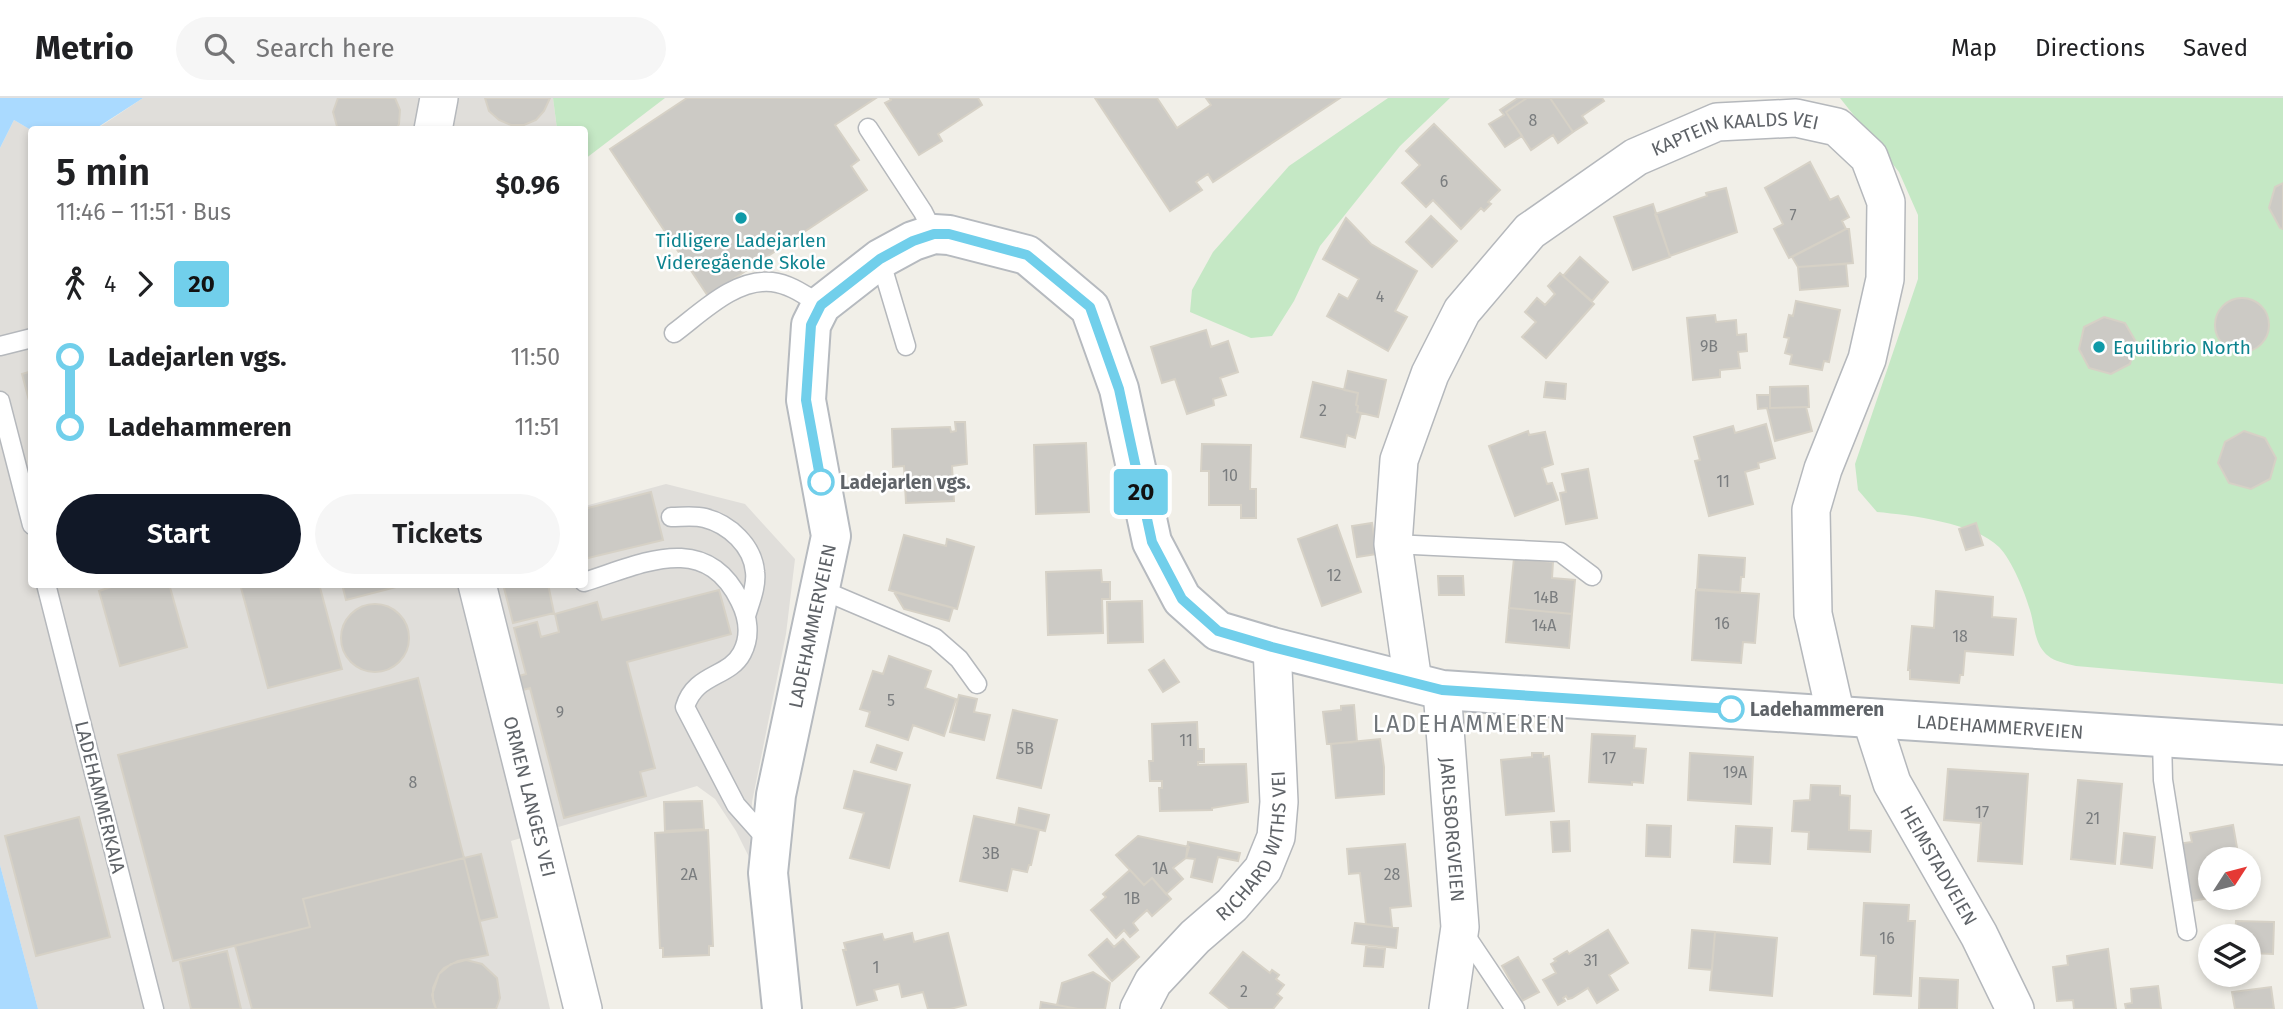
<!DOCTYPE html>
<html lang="en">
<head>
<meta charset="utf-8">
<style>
	body { margin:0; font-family:"Fira Sans",sans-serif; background:#f6f6f6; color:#202124; height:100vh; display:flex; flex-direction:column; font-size:26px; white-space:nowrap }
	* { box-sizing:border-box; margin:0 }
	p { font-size:23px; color:#757577 }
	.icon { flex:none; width:38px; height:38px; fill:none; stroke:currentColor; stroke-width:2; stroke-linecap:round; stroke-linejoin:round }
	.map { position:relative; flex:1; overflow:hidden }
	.side { position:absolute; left:28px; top:28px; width:560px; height:462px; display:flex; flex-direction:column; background:#fff; border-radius:7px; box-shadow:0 4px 10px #0003 }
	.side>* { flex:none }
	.badge { padding:0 14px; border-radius:5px; font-size:24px; line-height:46px }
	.needle { width:46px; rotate:54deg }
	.fabs { position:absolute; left:2198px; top:749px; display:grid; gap:14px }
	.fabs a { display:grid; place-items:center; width:63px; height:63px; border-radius:50%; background:#fff; box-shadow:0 4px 10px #0003; font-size:35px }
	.map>.badge { position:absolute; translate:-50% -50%; box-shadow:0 0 0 4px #fff }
	.legs { display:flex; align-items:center; gap:10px; height:77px; padding:0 28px; font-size:23px }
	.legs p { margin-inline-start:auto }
	.overview { display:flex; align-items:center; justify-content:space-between; height:119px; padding:0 28px }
	h1 { font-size:38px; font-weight:600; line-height:52px }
	.button { display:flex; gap:14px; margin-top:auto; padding:14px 28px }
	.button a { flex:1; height:80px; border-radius:42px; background:#111827; color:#fff; font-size:28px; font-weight:600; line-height:80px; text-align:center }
	.button a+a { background:#f6f6f6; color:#202124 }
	ul { padding:0 28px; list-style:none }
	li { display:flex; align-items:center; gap:24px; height:70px; font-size:26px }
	li i { display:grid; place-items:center; width:10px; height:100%; margin:0 9px; background:currentColor }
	li i::after { content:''; width:18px; height:18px; margin:-9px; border:5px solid; border-radius:50%; background:#fff }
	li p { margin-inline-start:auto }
	li:first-child i { background:linear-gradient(#0000 50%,currentColor 0) }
	li:last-child i { background:linear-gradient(currentColor 50%,#0000 0) }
	header { display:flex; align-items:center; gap:42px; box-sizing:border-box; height:98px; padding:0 35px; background:#fff; border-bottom:2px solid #e0e0e0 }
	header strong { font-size:33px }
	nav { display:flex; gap:38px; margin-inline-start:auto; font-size:24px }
	.search { width:490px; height:63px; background:#f6f6f6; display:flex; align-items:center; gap:18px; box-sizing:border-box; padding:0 24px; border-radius:38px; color:#757577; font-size:26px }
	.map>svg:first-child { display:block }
</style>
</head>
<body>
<header>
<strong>Metrio</strong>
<div class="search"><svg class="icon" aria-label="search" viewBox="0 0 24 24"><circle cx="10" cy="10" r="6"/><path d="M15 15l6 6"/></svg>Search here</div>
<nav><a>Map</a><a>Directions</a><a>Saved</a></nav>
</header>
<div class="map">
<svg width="2283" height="911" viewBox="0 0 2283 911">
	<rect width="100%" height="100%" fill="#f1efe8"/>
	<path fill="#e0deda" d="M143,0H553L557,31L95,32Z
		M14,22L31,32L32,486H584L585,408L666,386L745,406L795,461L786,536L752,704L749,759L736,733L715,701L697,688L511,743L550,911H38L0,767V50Z"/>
	<path fill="#c5e8c5" d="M553,0H665L585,61L584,32L557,31Z
		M1388,0H1450L1400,48L1320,148L1294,203L1272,238L1251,240L1190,214L1192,192L1213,154L1289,68Z
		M1840,0H2283V586L2076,568C2068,566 2058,564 2051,560C2034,549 2035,528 2030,512C2025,495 2012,462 1999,449C1975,425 1910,417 1877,414L1858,392L1855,366L1918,181V117L1899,74Z"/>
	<path fill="#aadaff" d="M0,0H143L95,31L31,32L14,22L0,50Z
		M0,767L38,911H0Z"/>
	<path fill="#cccac5" stroke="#d6d1c6" stroke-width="2" d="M338,0H395L400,12L399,26L396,32H338L333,14Z
		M550,0L544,13L536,22L524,27H511L499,22L489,13L485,0Z
		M687,0H876L835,27L859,62L851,68L867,92L708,198L610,51Z
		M890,0H978L982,7L938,36L942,43L919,57L885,5L891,2Z
		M1095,0H1157L1177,30L1211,7L1206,0H1340L1213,84L1208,76L1196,84L1202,92L1170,113Z
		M1518,0H1527L1506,14L1522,38L1505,49L1489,26L1504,17L1500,12Z
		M1527,0H1550L1573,34L1558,45L1553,37L1531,52L1506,14Z
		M1550,0H1602L1604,3L1582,18L1587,25L1573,34Z
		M1434,26L1500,92L1488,104L1491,106L1484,113L1481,110L1461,131L1433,102L1426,109L1402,85L1420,67L1406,53Z
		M1810,64L1830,102L1838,98L1849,119L1842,123L1846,131L1789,160L1774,131L1783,126L1765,90Z
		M2283,85V131L2280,130L2269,110L2275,89Z
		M1726,90L1737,134L1670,158L1655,116L1707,98L1706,95Z
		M1653,106L1670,159L1633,172L1614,119Z
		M1431,118L1457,143L1432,169L1406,144Z
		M1346,120L1371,146L1417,173L1395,213L1407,219L1388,253L1327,218L1339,196L1348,201L1359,181L1323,161Z
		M1846,131H1849L1853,165L1798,169L1792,159Z
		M1580,159L1608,184L1592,203L1563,178Z
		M1846,166L1848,188L1800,192L1798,169Z
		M1560,175L1594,206L1546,260L1522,239L1536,224L1525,214L1537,200L1545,207L1555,196L1548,188Z
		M2215 227a27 27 0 1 1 54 0a27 27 0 1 1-54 0Z
		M1796,203L1840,212L1829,264L1824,263L1822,272L1790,266L1792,257L1785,255L1789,240L1784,239L1789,217L1793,218Z
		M1715,217L1716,224L1736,222L1737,237L1746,236L1747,253L1738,254L1740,270L1720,272V279L1693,282L1687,220Z
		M2104,219L2125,225L2136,244L2130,266L2111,276L2089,270L2079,251L2084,229Z
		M1206,232L1211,249L1228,243L1238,274L1220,280L1226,297L1213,301L1214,307L1187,316L1175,281L1162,285L1151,249Z
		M32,273V314L22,276Z
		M1348,273L1386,282L1378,319L1357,314L1358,308L1356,307L1358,295L1344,292Z
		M1313,284L1358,295L1356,307L1358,308L1357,314L1361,315L1355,340L1347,337L1345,349L1301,339Z
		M1546,284L1566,286L1565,301L1544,299Z
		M1808,288L1809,309L1770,310V289Z
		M1757,297H1770V310L1806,309L1812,333L1775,343L1767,310L1758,311Z
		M955,324H965L967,366L952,368L954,403L906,405L904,368L893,369L892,331L950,329L951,334L956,333Z
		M1766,326L1775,360L1758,365L1759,370L1745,374L1753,406L1709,418L1695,363L1700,362L1694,339L1733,328L1735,335Z
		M1528,333L1529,337L1545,334L1553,366L1542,370L1547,386L1552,385L1558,402L1515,418L1489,348Z
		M2244,333L2265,340L2276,360L2270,381L2251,391L2229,385L2218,365L2225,344Z
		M1086,345L1089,414L1036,416L1034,347Z
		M1202,346L1251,347L1250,391H1256V420H1241V407H1209V373H1201Z
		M1588,371L1597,420L1566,426L1560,395L1566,394L1562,376Z
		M651,394L663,442L584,461V411Z
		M1372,425L1377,456L1357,459L1352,428Z
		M1976,425L1983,447L1966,452L1959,431Z
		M1337,427L1361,494L1322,508L1298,441Z
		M904,437L946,448L947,441L974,449L957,511L889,492Z
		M1699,457L1745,460L1744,479H1741L1740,494L1697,491Z
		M1514,460L1553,464L1552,480L1575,482L1572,516L1509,510Z
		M1101,472L1102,484H1110V501H1102L1103,535L1048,537L1046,474Z
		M1438,478H1463L1464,497H1439Z
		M120,486H169L187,549L120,568L99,493Z
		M240,486H319L342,571L268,590Z
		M342,486H395L396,489L346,502Z
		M503,486H548L554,515L513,525Z
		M719,492L731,536L627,564L655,670L640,674L646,698L564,720L530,590L523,592L519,578L526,576L514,530L537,524L541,539L559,534L555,516L597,504L602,522Z
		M1696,492L1759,496L1755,545L1743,544L1741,565L1692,562Z
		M1936,493L1993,499L1992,519L2016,521L2013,557L1965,553L1963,577H1960L1959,585L1910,581V572H1908L1912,528L1934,530Z
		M894,494L953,510L949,523L904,511Z
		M1142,503L1143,544L1108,545L1107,504Z
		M341 540a34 34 0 1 1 68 0a34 34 0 1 1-68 0Z
		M1509,510L1572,516L1569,550L1506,544Z
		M889,558L931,573L925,590L956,601L944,638L913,627L908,642L866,628L870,614L860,611L873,573L883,576Z
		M1164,562L1179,584L1163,594L1149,572Z
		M418,580L464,760L303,801L310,829L173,863L118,657Z
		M959,597L977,601L974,614L990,617L984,642L950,634Z
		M1354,607L1357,644L1327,646L1323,614L1341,612V608Z
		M1013,612L1057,622L1041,690L997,680Z
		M1197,624L1198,651H1204V664H1198V667L1246,666L1248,704L1212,710V712L1160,713L1159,690H1162V683H1150L1149,663H1153L1152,626Z
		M1592,636L1635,638L1634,650L1646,651L1643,685L1632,684V687L1589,684Z
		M1380,641L1384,669V696L1336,700L1331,646Z
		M877,647L902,655L896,672L871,664Z
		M1532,655H1543V659L1549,658L1554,713L1506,717L1501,662L1532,659Z
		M1690,655L1753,659L1751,706L1688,702Z
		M1948,671L2028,676L2022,766L1978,763L1981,725L1944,722Z
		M854,673L910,687L889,770L850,760L864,715L844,710Z
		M2078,682L2122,686L2115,766L2071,761Z
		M1811,687L1840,688V697L1850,698L1849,732L1871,733L1870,754L1808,751L1809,734L1792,733L1794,703L1810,702Z
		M702,703L704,731L665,733L664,704Z
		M1019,710L1049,717L1045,733L1016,726Z
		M974,718L1039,732L1031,767H1029L1027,774L1012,771L1007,793L960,783Z
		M79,719L110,839L36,858L5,738Z
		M1569,723L1570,753L1553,754L1551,724Z
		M1647,727L1671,728L1670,759L1646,758Z
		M2233,727L2239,761H2210V800L2186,804L2176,746L2192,744L2190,735Z
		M1736,728L1772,730L1770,766L1734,764Z
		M708,732L713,848H709V857L663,859V850H660L655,735Z
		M2124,735L2155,739L2152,770L2121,766Z
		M1138,738L1189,749L1186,760L1173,770L1183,781L1166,796L1152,780L1144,787L1116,757Z
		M1188,744L1240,755L1238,763L1218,759L1212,784L1191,779L1195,761L1186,760Z
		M1405,746L1411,808L1390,810L1392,829L1366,826L1360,775L1349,776L1347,751Z
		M481,756L497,819L480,823L464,760Z
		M464,760L488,857L458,863L444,870L439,876L433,890V903L436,911H252L235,848L310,829L303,801Z
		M1130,772L1144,787L1152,780L1171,801L1152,818L1147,812L1133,825L1138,832L1130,839L1124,832L1116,840L1091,812L1106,799L1103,796Z
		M1864,805L1909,807L1908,823H1915L1911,898L1874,896L1876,858L1861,857Z
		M2236,823L2274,824L2273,856L2249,855V838H2235Z
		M1355,825L1398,830L1396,850L1352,845Z
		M1608,832L1628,865L1609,877L1618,892L1597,905L1588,890L1572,900L1568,901L1566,898L1563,900L1565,903L1558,907L1543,882L1556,875L1551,866L1556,863L1554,861L1567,853L1569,856Z
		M1692,832L1715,834L1712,872L1689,870Z
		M1715,834L1777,840L1772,898L1710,892Z
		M912,835L914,844L948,835L966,907L950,911H928L923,894L902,899L899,886L874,892L877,902L857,907L843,852H846L844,845L882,836L884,842Z
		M1107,841L1114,849L1123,841L1139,859L1112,883L1089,857Z
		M1366,849L1385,851L1383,869L1364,868Z
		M2108,851L2116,911H2074L2073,902L2057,903L2053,869L2068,867L2067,858Z
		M227,853L241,911H191L180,864Z
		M1243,854L1270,875L1272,872L1279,877L1276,881L1284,887L1277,896L1282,900L1273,911H1230L1210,895Z
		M1518,859L1539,894L1522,903L1502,868Z
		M466,862L482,866L497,880L500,900L496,911H436L432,897L439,876L451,866Z
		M1093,874L1110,885L1105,911H1078L1057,907L1062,885Z
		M1920,880L1958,882L1957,911H1919Z
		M2158,888L2161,911H2126L2125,906L2132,905L2131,891Z
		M2271,889L2274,911H2235L2232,894Z
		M1041,904L1057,907L1078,911H1040Z"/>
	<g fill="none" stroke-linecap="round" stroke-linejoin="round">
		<defs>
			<path id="lane" d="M868,30L923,114L934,136
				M880,161L906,248
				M674,235C701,215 735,180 772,184C790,186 806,198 821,207
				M0,248L32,240
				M0,303L32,427
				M671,419C682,419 694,417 705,420C729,426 753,448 755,474C757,488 750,504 746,518
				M1393,446L1560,454L1592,478
				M584,484C642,466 705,432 740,503C748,519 751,538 742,555C729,580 695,575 685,609L736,707L769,744
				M46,486L154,911
				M820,491L935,540L959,561L977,586
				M2162,640L2163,682L2187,833
				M1462,832L1515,911"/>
			<g id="street">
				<path d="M433,32L439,0"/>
				<path id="s1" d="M477,486L583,911"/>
				<path id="s2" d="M1413,584L1393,446L1399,362L1430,276L1462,213L1530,133L1636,59L1717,24L1796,20L1837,29L1869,59L1886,104L1885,181L1867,261L1823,371L1811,412L1813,516L1836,618"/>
				<path id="s3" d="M1442,592L1460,829L1448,911"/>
				<path id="s4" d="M1871,620L1892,685L1979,837L2015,911"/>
				<path id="s5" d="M1139,911L1153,884L1195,839L1232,807L1263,771L1276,739L1279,704L1272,549"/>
			</g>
			<g id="secondary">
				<path id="s6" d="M782,911L768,775L776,697L831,438L806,302L811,227L821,207L880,161L913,143L934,136L949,137L1027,157L1090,210L1119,291L1152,444L1182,501L1218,533L1272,549L1442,592L2283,647"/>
			</g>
		</defs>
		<use href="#lane" stroke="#b5b8bc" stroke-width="21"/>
		<use href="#street" stroke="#b5b8bc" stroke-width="40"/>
		<use href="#secondary" stroke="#b6babf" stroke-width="42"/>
		<use href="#lane" stroke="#fff" stroke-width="18"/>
		<use href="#street" stroke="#fff" stroke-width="37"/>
		<use href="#secondary" stroke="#fff" stroke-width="38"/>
	</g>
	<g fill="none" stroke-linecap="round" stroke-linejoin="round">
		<defs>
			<path id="line-1" d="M821,384L806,302L811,227L821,207L880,161L913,143L934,136H949L1027,157L1090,209L1119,291L1152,444L1182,501L1218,533L1272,549L1442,592L1731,611"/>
		</defs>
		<use href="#line-1" stroke="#fff" stroke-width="16"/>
		<use href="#line-1" stroke="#71cfeb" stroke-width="10"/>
	</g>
	<g fill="#0f9aa8" stroke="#fff" stroke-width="2.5">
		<circle cx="741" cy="120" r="7"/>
		<circle cx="2099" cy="249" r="7"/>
	</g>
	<g fill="#fff" stroke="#71cfeb" stroke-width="3.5">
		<circle cx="821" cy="384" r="12"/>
		<circle cx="1731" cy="611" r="12"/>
	</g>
	<g text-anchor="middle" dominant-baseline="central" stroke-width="5" stroke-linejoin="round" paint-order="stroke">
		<g font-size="16" fill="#7a7d7f">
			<text x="1533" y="22">8</text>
			<text x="1444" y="83">6</text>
			<text x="1793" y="117">7</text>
			<text x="1380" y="198">4</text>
			<text x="1709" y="248">9B</text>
			<text x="1323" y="312">2</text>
			<text x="1230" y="377">10</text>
			<text x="1723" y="383">11</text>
			<text x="1334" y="477">12</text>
			<text x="1546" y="499">14B</text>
			<text x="1722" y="525">16</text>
			<text x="1544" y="527">14A</text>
			<text x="1960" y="538">18</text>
			<text x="891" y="602">5</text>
			<text x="560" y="614">9</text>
			<text x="1186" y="642">11</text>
			<text x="1025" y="650">5B</text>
			<text x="1609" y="660">17</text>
			<text x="1735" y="674">19A</text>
			<text x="413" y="684">8</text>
			<text x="1982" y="714">17</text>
			<text x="2093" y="720">21</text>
			<text x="991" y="755">3B</text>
			<text x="1160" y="770">1A</text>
			<text x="689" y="776">2A</text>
			<text x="1392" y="776">28</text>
			<text x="1132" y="800">1B</text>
			<text x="1887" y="840">16</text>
			<text x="1591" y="862">31</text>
			<text x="876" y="869">1</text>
			<text x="1244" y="893">2</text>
		</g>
		<g font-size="19" fill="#5f6368" stroke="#fff">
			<text stroke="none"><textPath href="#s2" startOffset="724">KAPTEIN KAALDS VEI</textPath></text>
			<text stroke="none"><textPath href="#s6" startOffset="388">LADEHAMMERVEIEN</textPath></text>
			<text stroke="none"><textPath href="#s6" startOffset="2174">LADEHAMMERVEIEN</textPath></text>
			<text transform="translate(100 699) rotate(76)">LADEHAMMERKAIA</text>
			<text stroke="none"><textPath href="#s1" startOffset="219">ORMEN LANGES VEI</textPath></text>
			<text stroke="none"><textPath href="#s3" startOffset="140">JARLSBORGVEIEN</textPath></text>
			<text stroke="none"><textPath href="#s5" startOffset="206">RICHARD WITHS VEI</textPath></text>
			<text stroke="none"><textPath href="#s4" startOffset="163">HEIMSTADVEIEN</textPath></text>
		</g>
		<g font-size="19" fill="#0d838f" stroke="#fff">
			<text x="741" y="142">Tidligere Ladejarlen<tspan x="741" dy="22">Videregående Skole</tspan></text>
			<text x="2113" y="249" text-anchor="start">Equilibrio North</text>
		</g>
		<g font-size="19" font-weight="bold" fill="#5f6368" stroke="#fff" text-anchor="start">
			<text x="840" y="384">Ladejarlen vgs.</text>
			<text x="1750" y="611">Ladehammeren</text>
		</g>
		<g font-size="23" letter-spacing="2" fill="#70757a" stroke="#fff">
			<text x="1470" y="626">LADEHAMMEREN</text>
		</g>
	</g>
</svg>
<div class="fabs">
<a><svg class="needle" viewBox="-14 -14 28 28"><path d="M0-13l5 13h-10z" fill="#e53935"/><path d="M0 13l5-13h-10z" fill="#757577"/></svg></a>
<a><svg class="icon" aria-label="layers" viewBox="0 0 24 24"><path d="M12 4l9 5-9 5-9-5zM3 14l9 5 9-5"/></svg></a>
</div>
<b class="badge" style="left:1141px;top:394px;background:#71cfeb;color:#111">20</b>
<section class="side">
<div class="overview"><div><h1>5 min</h1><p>11:46 – 11:51 · Bus</p></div><b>$0.96</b></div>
<div class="legs"><svg class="icon" aria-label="walk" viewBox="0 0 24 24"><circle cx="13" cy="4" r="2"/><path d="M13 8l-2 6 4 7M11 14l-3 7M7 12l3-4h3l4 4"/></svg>4<svg class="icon" aria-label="forward" viewBox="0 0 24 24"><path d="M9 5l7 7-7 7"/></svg><b class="badge" style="background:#71cfeb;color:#111">20</b></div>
<ul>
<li><i style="color:#71cfeb"></i><b>Ladejarlen vgs.</b><p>11:50</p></li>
<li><i style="color:#71cfeb"></i><b>Ladehammeren</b><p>11:51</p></li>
</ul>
<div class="button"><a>Start</a><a>Tickets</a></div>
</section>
</div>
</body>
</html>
